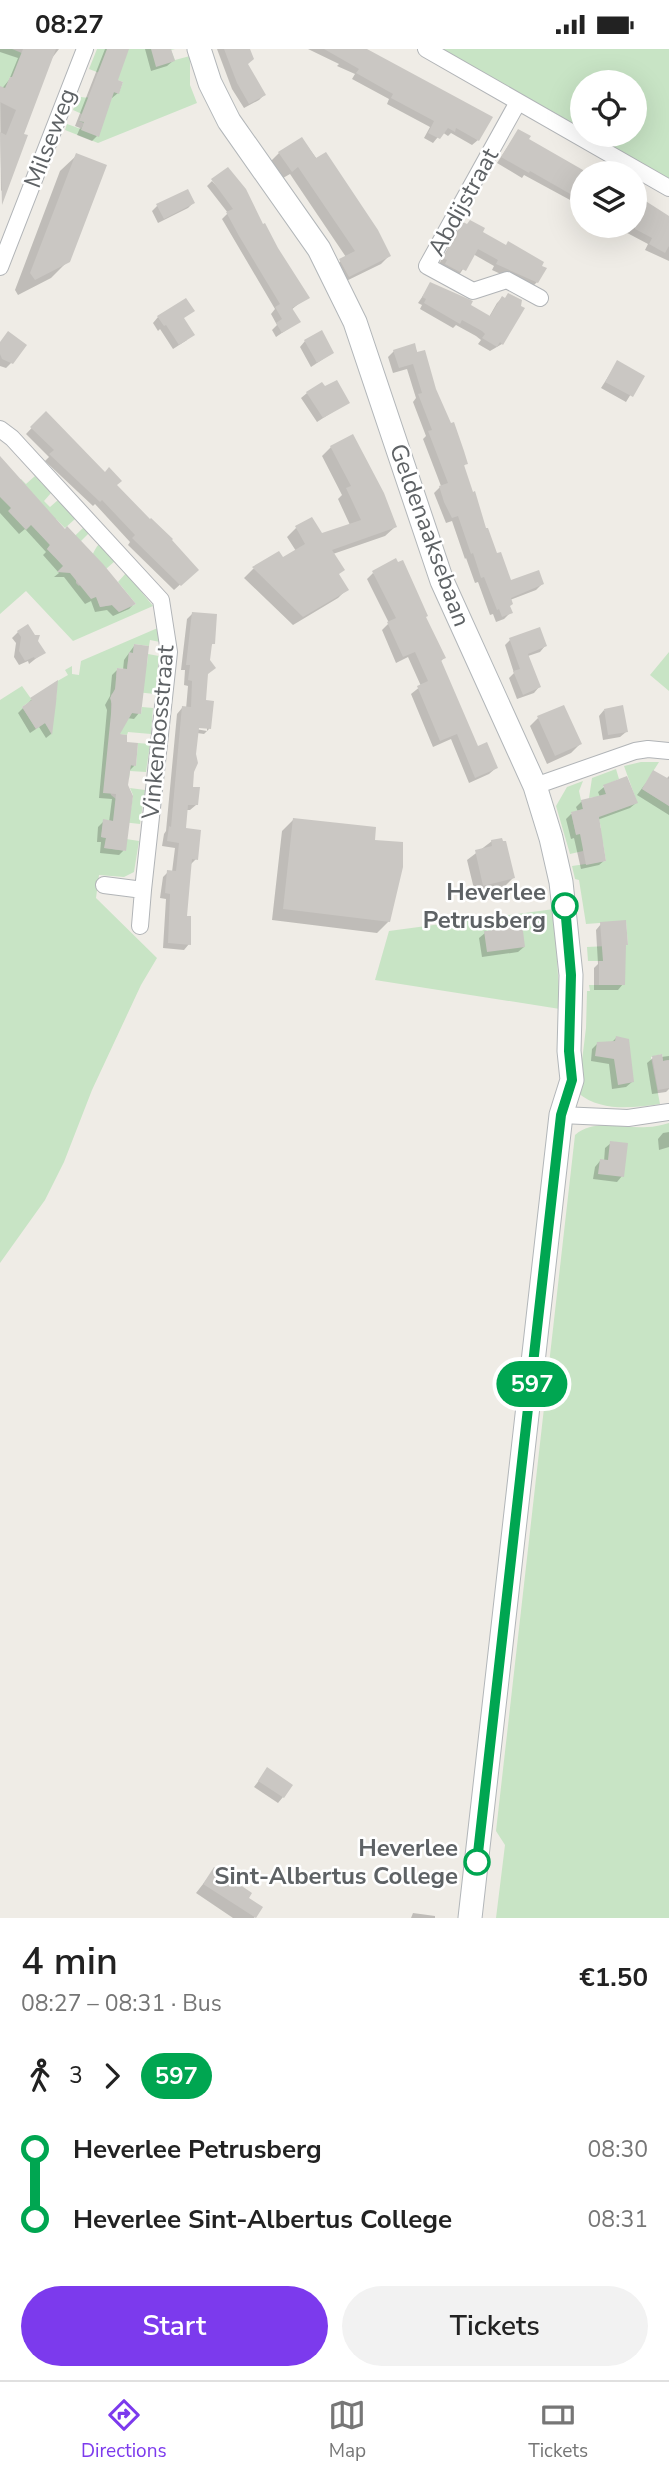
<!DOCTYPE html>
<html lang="en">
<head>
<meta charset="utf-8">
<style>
	body { margin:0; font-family:"Nunito Sans",sans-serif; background:#f2f2f2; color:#222; height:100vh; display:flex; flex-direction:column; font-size:26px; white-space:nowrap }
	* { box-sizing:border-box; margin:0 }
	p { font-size:23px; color:#767676 }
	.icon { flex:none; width:38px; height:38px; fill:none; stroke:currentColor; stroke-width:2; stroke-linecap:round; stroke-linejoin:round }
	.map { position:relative; height:1869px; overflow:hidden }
	.drawer { display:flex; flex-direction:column; background:#fff; flex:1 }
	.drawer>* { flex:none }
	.badge { padding:0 14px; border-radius:23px; font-size:24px; line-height:46px }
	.tools { position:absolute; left:570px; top:21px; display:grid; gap:14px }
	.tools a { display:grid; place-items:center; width:77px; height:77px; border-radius:50%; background:#fff; box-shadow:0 7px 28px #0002; font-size:35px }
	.map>.badge { position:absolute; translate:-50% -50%; box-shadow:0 0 0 4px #fff }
	.legs { display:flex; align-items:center; gap:10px; height:77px; padding:0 21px; font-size:23px }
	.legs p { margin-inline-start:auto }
	.overview { display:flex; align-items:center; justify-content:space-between; height:119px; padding:0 21px }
	h1 { font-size:38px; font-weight:600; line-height:52px }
	.cta { display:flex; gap:14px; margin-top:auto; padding:14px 21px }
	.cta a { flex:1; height:80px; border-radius:42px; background:#7c3aed; color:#fff; font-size:28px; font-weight:600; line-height:80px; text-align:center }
	.cta a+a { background:#f2f2f2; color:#222 }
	ul { padding:0 21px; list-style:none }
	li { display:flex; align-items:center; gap:24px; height:70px; font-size:26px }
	li i { display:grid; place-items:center; width:10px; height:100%; margin:0 9px; background:currentColor }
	li i::after { content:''; width:18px; height:18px; margin:-9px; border:5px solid; border-radius:50%; background:#fff }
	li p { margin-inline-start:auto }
	li:first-child i { background:linear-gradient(#0000 50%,currentColor 0) }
	li:last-child i { background:linear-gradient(currentColor 50%,#0000 0) }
	.status { display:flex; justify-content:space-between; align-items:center; height:49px; padding:0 35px; background:#fff; direction:ltr }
	.status svg { height:19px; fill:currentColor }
	.menu { display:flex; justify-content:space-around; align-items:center; height:98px; border-top:2px solid #e0e0e0; background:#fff; font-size:19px; color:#767676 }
	.menu a { display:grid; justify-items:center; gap:4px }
	.menu .selected { color:#7c3aed }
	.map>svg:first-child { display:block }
</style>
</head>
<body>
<div class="status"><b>08:27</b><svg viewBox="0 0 49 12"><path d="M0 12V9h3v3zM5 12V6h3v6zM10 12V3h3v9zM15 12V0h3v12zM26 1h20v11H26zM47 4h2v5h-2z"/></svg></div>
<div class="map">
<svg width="669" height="1869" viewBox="0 0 669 1869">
	<rect width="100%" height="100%" fill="#efece6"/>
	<path fill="#c8e4c5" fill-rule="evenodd" d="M0,0H12L29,7L12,28H10L6,40L0,42Z
		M97,0H175L171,1L175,11L190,7V36L197,54L98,94L65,81L67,75L81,80L84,74L79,72L82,65L73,61L78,47C95,53 104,40 119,44L123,33L89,20Z
		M426,0H669V139ZM583,33H635V86H583Z
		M35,427L51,444L44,452L50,458L58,451L75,470L65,479L56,470L40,485L50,496L47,500L54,507L83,479L89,484L81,492L72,524L76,528V534L79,537C93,526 86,510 99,495L115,512L106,520L97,549L100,558L112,556L119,563L136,555L118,533L126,524L153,557L73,592L26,542L0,565V448L21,430L26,435Z
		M160,578V593L150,591L149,597L134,595L133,604H129L127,620L117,619L116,628L147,615L148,605L159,607L155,645L116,641L111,646V671L126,672L132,664L141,665L142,658L153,659L151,685L128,683L127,686L110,684L107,714L136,717L138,694L150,695L146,723L130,722L129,730L106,727L111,746L116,750L115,758L131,760L133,746L130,739L145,741L140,775L104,771L101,788L106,789L105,799L126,802V790L139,792L134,823L124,828L99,826L96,849L157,909L141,936L92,1041L64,1113L45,1151L0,1214V651L22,637L32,651L22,658L36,680L45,674L47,677C51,664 61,647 54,634L68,626L65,621L72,617V625L79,626L81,612Z
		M669,603V642L650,626Z
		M641,713H659L642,740L669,757V1015L668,1011L663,1012L662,1005L651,1008L660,1055C633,1059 601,1063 578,1044L586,979L587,942H590L589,936H625V912H588L587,898L628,896L626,872L586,875L579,831L575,830L572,817L606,812L603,794L583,798V802L570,805L556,757L567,738L583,732L579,742L583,760L571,764L576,785L601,779L594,748L589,749L592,729L616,720L619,730L603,737L610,755L615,762L637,753L624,717Z
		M554,860L560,960L375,931L389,882Z
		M669,1074V1869H496L505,1796L496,1782L575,1086C594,1069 623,1080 647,1078C654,1078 662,1076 669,1074Z"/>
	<path fill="#0003" fill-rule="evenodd" d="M0,0H59L52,9L22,85L7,137L1,142L0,42L9,31L18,9L0,3Z
		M105,0H127L116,32L118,44L112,49H110L97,87L92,92L77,86L80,79L75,77Z
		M145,0H169L173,12L167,17L151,22Z
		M217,0H248L246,15L264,46L259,51L244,59L232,40Z
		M308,0H363L478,91L472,96L451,84L448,87L442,83L433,94L424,89L430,78L387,55L389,50L352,30L355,25L337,17L339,15Z
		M518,82L527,91L586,124H583V158L524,126L522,129L497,114Z
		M302,90L389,207L381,215L340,235L332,219L346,208L290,125L283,129L271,112L279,104Z
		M77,106L68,212L51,229L18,246L15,241L60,122Z
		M212,132L276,200L307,248L291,261L298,273L276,288L272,281L277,276L271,265L275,260L222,170L228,164L207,137Z
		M635,149L669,169V212L645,201L648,195L614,177H635Z
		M193,154L188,159L158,174L152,162L157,157Z
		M464,175L537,233L531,239L492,221L494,217L473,205L459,226L439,215L458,181Z
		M431,235L489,268L497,254L502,249L504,250L502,295L490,302L478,295L481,291L476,287L456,276L453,279L420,260L422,256L418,254Z
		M158,268L182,270L187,291L173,300L160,280L158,282L153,274Z
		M305,292L332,304L311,318L300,298Z
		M0,293L12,313L6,319L0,317Z
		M414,296L466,414L463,418L485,482L510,533L542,535L536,541L510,551L508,558L510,564L504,570L496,573L493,565L490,566L478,533L475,534L466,509L465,510L452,472L446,474L434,444L441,437L423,390L426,387L413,353L416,349L407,320L393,324L388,308L394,302Z
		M617,314L642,327L626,353L601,339Z
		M307,344L348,353L317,373L301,349Z
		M46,364L196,521L174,541L128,496L130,493L95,455L93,457L45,412L49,408L26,385Z
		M331,398L395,478L385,487L333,505L338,526L347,540L338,549L293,576L244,529L253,520L278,504L282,511L296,502L287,488L296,479L321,486L350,476L338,450L342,446L322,407Z
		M0,417L134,555L129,560L113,567L107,561L95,563L91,552L85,555L64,528H54L59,524L43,506L46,503L25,480L19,485L0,464Z
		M373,524L424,569L444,609L440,613L477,699L496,719L489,725L469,734L451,690L433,698L411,645L421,637L408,608L396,614L382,581L389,574L367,530Z
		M193,564L213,594L210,598L204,652L209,680L204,685L197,684L191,739L196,756L190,761H186L184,781L196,810L190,816L185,868L189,895L184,901L163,899L166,850L160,849L163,828L168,823H172L175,799L162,797L164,785L166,782L177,665L182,659L186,660L188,637L184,636L185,621H181L187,570ZM207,678V682L190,679Z
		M18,583L37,592L44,603L29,615L28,612L19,616L14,608L16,594L12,589Z
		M510,591L545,597L540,603L528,607L539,638L534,644L517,650L509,629L514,624L505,596Z
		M134,597L139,664L134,670L127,669L117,687L125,694L135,716L128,723L124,801L119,806L100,804L101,793H97L98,778L104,772L109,773L112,750L99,749L107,661L105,656L110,647L112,626L118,620L123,621L124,611Z
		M56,635L51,685L46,689L39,678L30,684L18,664L31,651Z
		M604,661L626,683L620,688L603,691L599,667Z
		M538,669L580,695L571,704L547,715L530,677Z
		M654,723L666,730L669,727V766L637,746Z
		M604,738L636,754L630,759L597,771L605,811L599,816L581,820L574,789L571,790L566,770L571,765L578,763L576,758L582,752L600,748L598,743Z
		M293,771L373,792L389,872L377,884L272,871L282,782Z
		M492,792L513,829L504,838L475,844L467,811Z
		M601,875L624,898L623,935L618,941H594V919L598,915L596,881Z
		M491,879L524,898L518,903L482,908L479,889Z
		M616,989L632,1033L626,1038L612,1040L609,1015L591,1012L592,1000L598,994H611Z
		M669,1007V1040L666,1043L652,1045L647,1014L653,1009Z
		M669,1083V1098L659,1101L658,1090L663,1084Z
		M611,1094L622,1127L617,1133L593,1130L595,1118L600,1112L604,1113L605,1099Z
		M267,1721L283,1748L278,1754L254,1738Z
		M214,1821L246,1849L261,1859L254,1869H233L196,1844Z
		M413,1864L435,1867V1869H411Z"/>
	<path fill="#cac7c3" d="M23,0H56L24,85L28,86L2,156L0,83L6,86L16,61L0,53V37L5,39L10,28H12Z
		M107,0H129L118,31L123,33L119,45L114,43L99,88L81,81L84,73L79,72Z
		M151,0H171L175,12L156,18Z
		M224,0H250L254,10L248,15L266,46L249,55L237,34Z
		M324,0H367L493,68L479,92L456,79L455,83L448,79L440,90L428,84L434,72L391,49L393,45L356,24L359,20Z
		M518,80L531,87L529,90L583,121V150L572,145V146L530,122L529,124L501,108Z
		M302,88L316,109L326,103L378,181L391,207L349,228L339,210L355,202L298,118L292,123L278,103Z
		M76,104L107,116L70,213L35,231L30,224Z
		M228,118L246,140L263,175L265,174L278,199L310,249L292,259L301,273L282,284L276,274L282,270L275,258L280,255L239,187L226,163L233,160L211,130Z
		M188,140L195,154L164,170L156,155Z
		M635,149L643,153L644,151L669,167V197L665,204L649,195L652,189L635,180Z
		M470,171L485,179L483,183L506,196L508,192L544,213L542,217L547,219L538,234L496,215L498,211L478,200L466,222L462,220L460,223L445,215L447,211L443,209L463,173L467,175Z
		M430,233L473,252L471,256L490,267L502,247L505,249L508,244L522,251L521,257L525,259L503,296L500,293L497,298L482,289L485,285L482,282L462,271L460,275L424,254L426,250L422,248Z
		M186,249L195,262L184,269L195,286L179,296L166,276L164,277L157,267Z
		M322,281L334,304L317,314L304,291Z
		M8,282L27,296L13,315L2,310L0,305V293Z
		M415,294L417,303L425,301L436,340L451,374L454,373L464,402L468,415L464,416L473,443L475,442L486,479H488L497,504L501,503L511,531L539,521L544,535L511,549L513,555L510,557L513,564L502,568L499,560L497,561L484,528L481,529L473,504L471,505L458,467L452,469L444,453L439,437L448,434L428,382L432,381L418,345L422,344L413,315L399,319L393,301Z
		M617,311L645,327L633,348L605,333Z
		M337,331L350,354L323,369L306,343L322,333L325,337Z
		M46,362L105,423L109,418L122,432L117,436L150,470L151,469L173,490L172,491L199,521L181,537L132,489L135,486L102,451L100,453L49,405L54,401L30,378Z
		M353,385L384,444L397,478L332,501L345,521L339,525L349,541L303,568L252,518L279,502L283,508L305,495L295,477L312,468L322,484L361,471L346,439L351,437L330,397Z
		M0,407L65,480L67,477L103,515L136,555L119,563L112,556L100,558L96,548L91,550L70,524L57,523L63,517L47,500L50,496L31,476L26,481L8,462L11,459L0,448Z
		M396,509L398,513L403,511L416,540L428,567L426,568L446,609L441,611L478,697L487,693L498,719L475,729L457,685L440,692L417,637L428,632L415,603L403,608L387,573L396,569L372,522Z
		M192,563L217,565L215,595H212L210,611L216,619L208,625L206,651L214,652L211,680L199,679L196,705L198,714L194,723L193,738H200L198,756H188L186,779L201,781L198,811L192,810L187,867H191V896L168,894L170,845L165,844L167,821L176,822L179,794L167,792L169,777L171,778L182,657L191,658L192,632L188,631L190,616H186Z
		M28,575L35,586H40L38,592L46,604L35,610L34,608L25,612L19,602L21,588L17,582Z
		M540,578L547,597L528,605L541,638L523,646L513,622L520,620L509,589Z
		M134,595L149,597L141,665L132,664L120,685L127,686V693L138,694L136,717L131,716L128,736L133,747L126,802L104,799L106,789L101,788L103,770L113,772L116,745L103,744L112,655L110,649L115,640L117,619L127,620L129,603L133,604Z
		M58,631L56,654L52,686L45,674L36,680L22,658L32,651L30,649Z
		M564,656L582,695L555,707L537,667Z
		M623,656L628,683L608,686L604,660Z
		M653,721L669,730V757L642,740Z
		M627,727L638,754L599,768L606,812L586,816L580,785L576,786L571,763L583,760L581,751L606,745L603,736Z
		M293,769L376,778L375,791L403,793V818L390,873L283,860Z
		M502,789L503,792H506L515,829L483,837L475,801L492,797L491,791Z
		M626,871L628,896H626L625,936H599V912H603L600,873Z
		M522,874L525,898L487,903L484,882H491L490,877Z
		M616,987L629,990L634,1033L618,1036L614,1010L595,1007L597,993L615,992Z
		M662,1005L663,1012L669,1011V1039L658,1041L652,1007Z
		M610,1092L628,1094L624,1128L598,1125L600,1110L608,1111Z
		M267,1718L293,1736L284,1749L258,1732Z
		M214,1818L252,1844L249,1849L263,1858L256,1869L203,1835Z"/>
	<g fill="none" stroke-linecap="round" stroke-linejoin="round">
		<defs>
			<path id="street" d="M426,0L669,139
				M518,53L427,217L473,242L507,231L540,249
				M0,218L85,0
				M0,380L12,389L161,551L169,603L143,841L104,836
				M535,737L635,702L648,700L669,702
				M140,877L143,841
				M561,1066L628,1069L669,1063"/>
			<path id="secondary" d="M199,0L210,34L229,72L319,200L355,273L442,532L535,737L551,789L561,833L571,926L569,1002L572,1031L561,1066L470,1869"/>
		</defs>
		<use href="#street" stroke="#b1b4b7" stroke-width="18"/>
		<use href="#secondary" stroke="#b2b6b9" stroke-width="25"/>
		<use href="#street" stroke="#fff" stroke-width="16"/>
		<use href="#secondary" stroke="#fff" stroke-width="23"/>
	</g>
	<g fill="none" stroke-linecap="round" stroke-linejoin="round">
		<defs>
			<path id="line-1" d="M477,1813L561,1066L572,1031L569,1002L571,926L565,857"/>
		</defs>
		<use href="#line-1" stroke="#fff" stroke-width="16"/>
		<use href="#line-1" stroke="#00a651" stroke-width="10"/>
	</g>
	<g fill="#fff" stroke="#00a651" stroke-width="3.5">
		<circle cx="565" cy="857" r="12"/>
		<circle cx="477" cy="1813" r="12"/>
	</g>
	<g text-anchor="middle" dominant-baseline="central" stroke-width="5" stroke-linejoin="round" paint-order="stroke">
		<g font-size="24" fill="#5e6265" stroke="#fff">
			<text transform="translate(50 89) rotate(-69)">Milseweg</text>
			<text transform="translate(463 153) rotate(-61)">Abdijstraat</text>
			<text transform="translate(430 486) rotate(70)">Geldenaaksebaan</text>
			<text transform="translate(158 683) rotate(-85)">Vinkenbosstraat</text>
		</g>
		<g font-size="24" font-weight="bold" fill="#5e6265" stroke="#fff" text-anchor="end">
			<text x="546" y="843">Heverlee<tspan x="546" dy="28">Petrusberg</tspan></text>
			<text x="458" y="1799">Heverlee<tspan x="458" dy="28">Sint-Albertus College</tspan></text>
		</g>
	</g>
</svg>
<div class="tools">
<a><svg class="icon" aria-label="locate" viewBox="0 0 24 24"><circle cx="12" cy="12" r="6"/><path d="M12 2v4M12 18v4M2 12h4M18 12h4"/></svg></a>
<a><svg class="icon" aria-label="layers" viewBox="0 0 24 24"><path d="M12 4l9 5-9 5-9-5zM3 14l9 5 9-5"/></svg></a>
</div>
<b class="badge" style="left:532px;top:1335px;background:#00a651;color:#fff">597</b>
</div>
<section class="drawer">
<div class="overview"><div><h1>4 min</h1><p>08:27 – 08:31 · Bus</p></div><b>€1.50</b></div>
<div class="legs"><svg class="icon" aria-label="walk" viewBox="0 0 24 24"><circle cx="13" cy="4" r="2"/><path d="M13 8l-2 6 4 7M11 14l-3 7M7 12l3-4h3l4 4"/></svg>3<svg class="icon" aria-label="forward" viewBox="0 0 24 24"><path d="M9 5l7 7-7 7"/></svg><b class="badge" style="background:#00a651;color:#fff">597</b></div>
<ul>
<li><i style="color:#00a651"></i><b>Heverlee Petrusberg</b><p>08:30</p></li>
<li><i style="color:#00a651"></i><b>Heverlee Sint-Albertus College</b><p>08:31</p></li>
</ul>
<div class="cta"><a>Start</a><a>Tickets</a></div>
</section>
<nav class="menu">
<a class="selected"><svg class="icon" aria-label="directions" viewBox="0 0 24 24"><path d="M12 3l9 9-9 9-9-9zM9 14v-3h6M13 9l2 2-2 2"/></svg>Directions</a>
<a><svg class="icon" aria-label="map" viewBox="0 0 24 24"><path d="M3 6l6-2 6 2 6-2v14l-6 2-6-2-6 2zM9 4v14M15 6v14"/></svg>Map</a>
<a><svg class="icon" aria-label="tickets" viewBox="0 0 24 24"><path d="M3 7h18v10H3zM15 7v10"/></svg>Tickets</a>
</nav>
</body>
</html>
